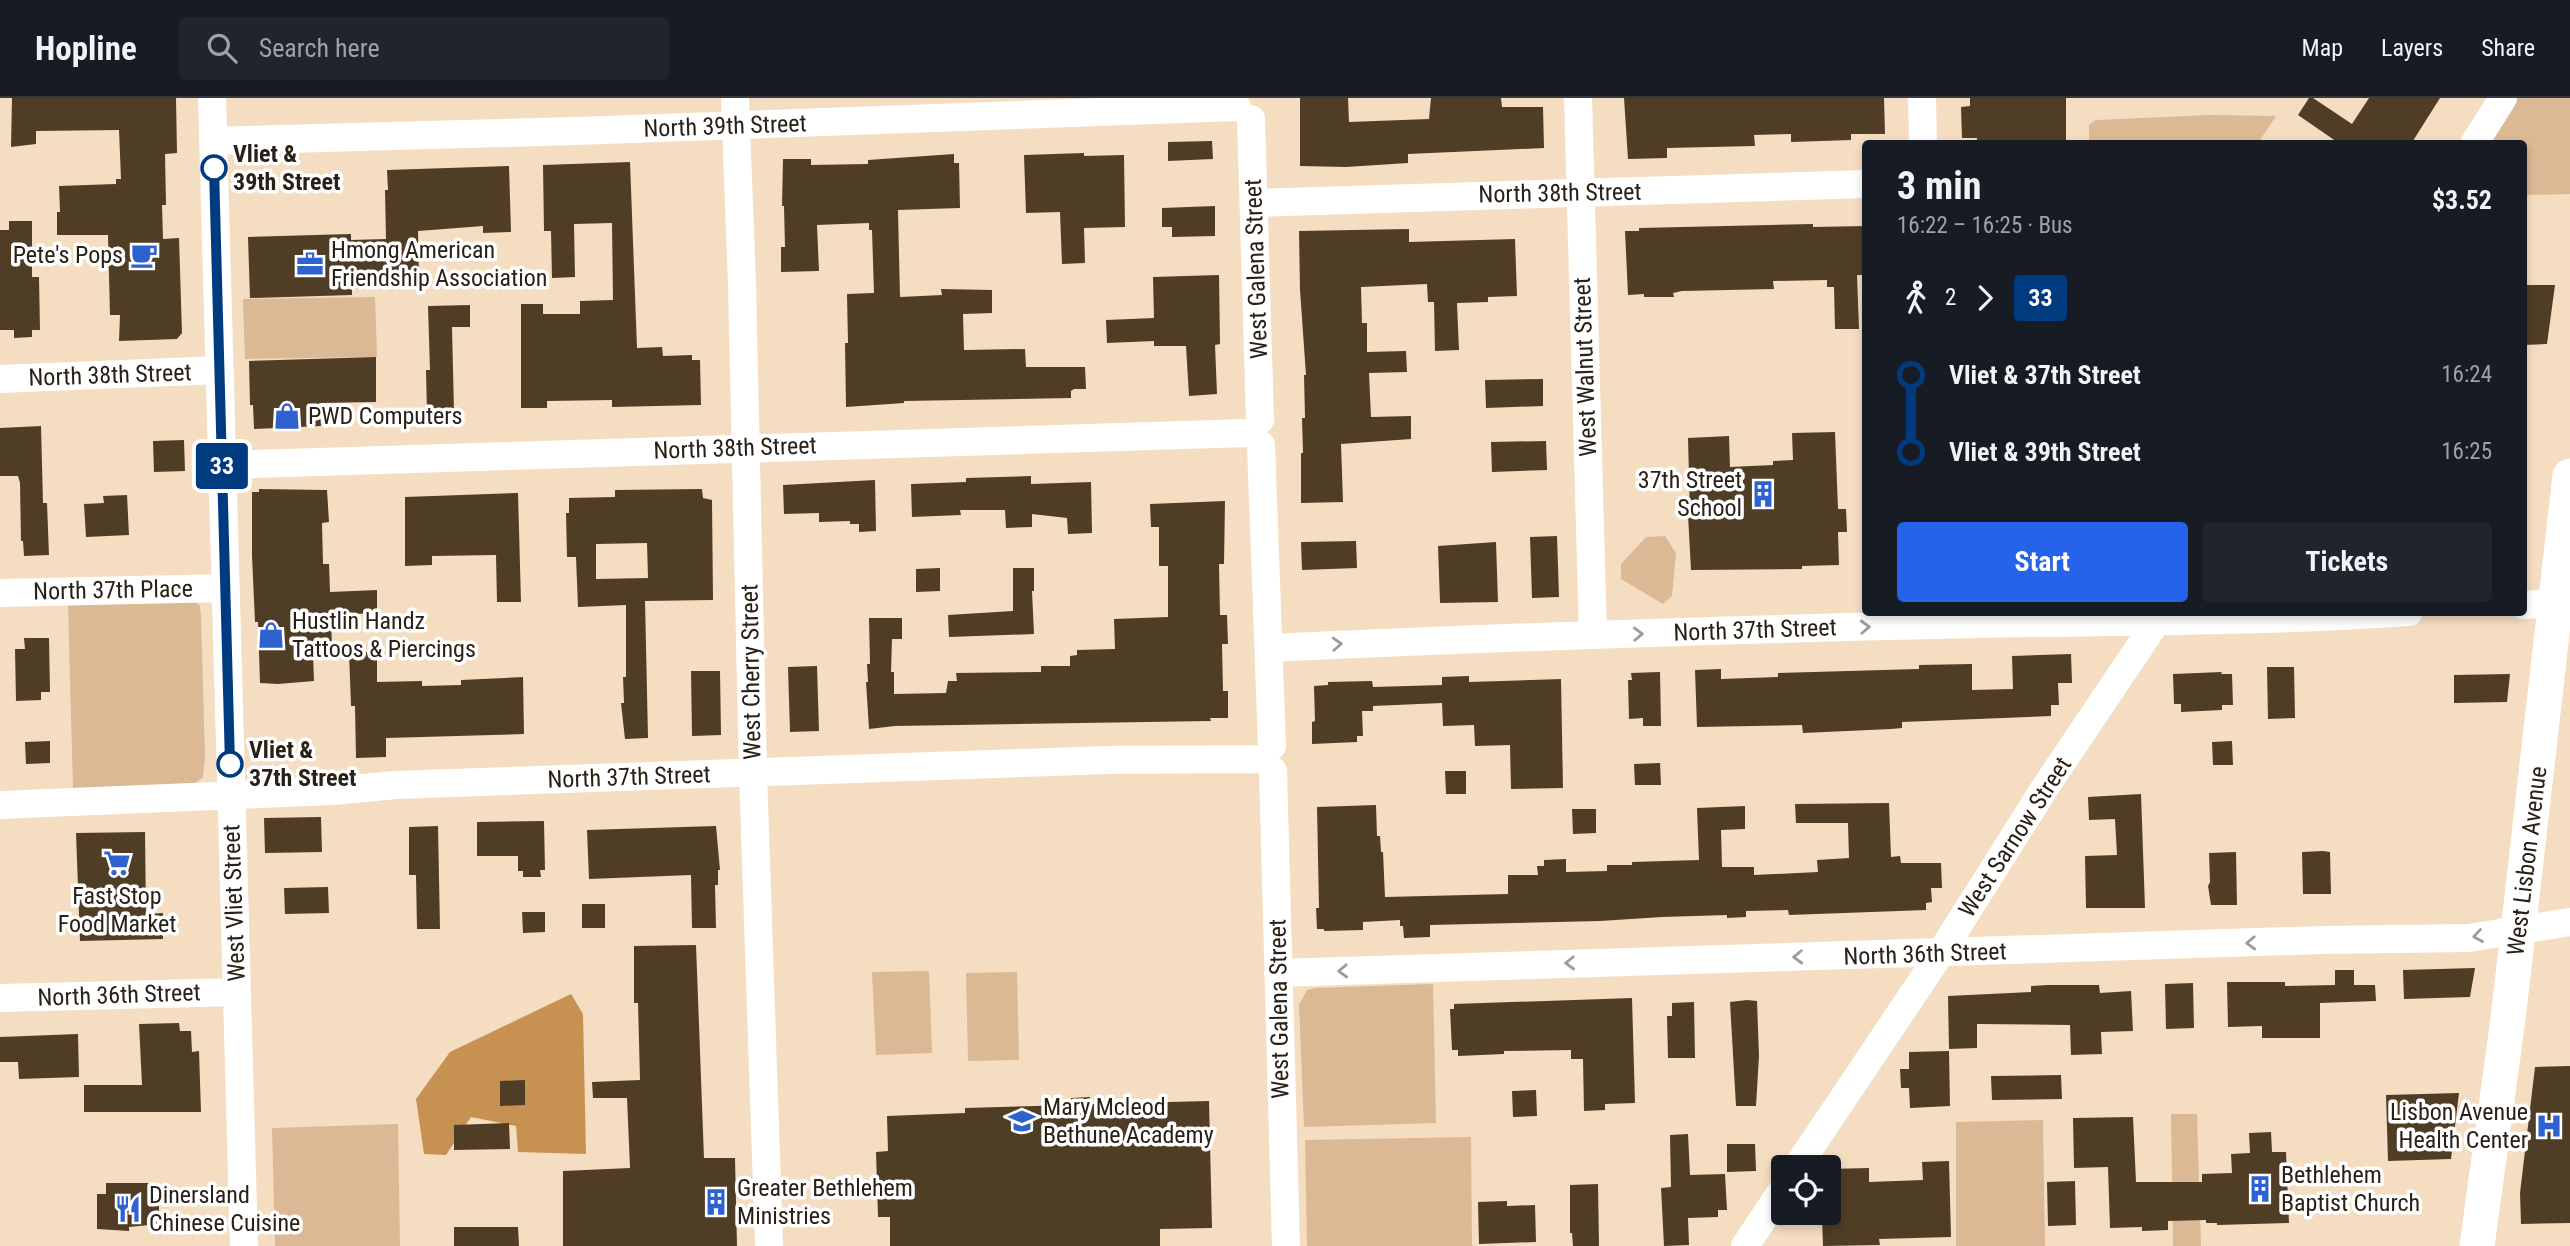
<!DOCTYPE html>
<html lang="en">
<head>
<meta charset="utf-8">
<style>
	body { margin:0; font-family:"Roboto Condensed",sans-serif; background:#20242c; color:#f1f3f6; height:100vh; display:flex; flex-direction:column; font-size:26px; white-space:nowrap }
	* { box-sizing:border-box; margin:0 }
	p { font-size:23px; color:#9ea1a6 }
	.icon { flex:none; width:38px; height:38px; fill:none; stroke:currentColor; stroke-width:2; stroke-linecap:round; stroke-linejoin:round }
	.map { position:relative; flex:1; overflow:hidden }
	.side { position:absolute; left:1862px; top:42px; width:665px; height:476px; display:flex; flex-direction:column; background:#171b24; border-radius:7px; box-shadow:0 4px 10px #0003 }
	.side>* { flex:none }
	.badge { padding:0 14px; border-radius:5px; font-size:24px; line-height:46px }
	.fabs { position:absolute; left:1771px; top:1057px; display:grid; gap:14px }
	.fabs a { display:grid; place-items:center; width:70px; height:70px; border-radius:7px; background:#171b24; box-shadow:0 4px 10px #0003; font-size:35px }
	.map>.badge { position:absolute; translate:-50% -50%; box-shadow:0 0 0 4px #fff }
	.legs { display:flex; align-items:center; gap:10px; height:77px; padding:0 35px; font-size:23px }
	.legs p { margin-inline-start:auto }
	.summary { display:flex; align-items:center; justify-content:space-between; height:119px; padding:0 35px }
	h1 { font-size:38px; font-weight:700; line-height:52px }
	.button { display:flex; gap:14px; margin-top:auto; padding:14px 35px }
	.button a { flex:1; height:80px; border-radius:7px; background:#2563eb; color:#fff; font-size:28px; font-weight:700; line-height:80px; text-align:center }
	.button a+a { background:#20242c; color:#f1f3f6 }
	ul { padding:0 35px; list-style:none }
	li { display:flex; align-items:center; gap:24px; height:77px; font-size:26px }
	li i { display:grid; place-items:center; width:10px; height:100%; margin:0 9px; background:currentColor }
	li i::after { content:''; width:18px; height:18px; margin:-9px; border:5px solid; border-radius:50%; background:#171b24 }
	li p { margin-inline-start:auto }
	li:first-child i { background:linear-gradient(#0000 50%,currentColor 0) }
	li:last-child i { background:linear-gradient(currentColor 50%,#0000 0) }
	header { display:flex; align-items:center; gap:42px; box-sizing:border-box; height:98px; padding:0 35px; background:#171b24; border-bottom:2px solid #363941 }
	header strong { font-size:33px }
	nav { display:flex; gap:38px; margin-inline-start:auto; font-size:24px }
	.search { width:490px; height:63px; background:#20242c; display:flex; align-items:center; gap:18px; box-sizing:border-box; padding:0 24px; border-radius:7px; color:#9ea1a6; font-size:26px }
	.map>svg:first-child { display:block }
</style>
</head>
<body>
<header>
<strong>Hopline</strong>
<div class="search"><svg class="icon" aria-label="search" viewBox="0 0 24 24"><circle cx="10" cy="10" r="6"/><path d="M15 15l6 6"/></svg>Search here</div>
<nav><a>Map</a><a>Layers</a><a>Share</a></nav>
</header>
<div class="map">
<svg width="2570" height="1148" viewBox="0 0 2570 1148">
	<rect width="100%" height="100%" fill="#f5ddc2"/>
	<path fill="#dbb994" d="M2516,0H2570V96L2524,97V46H2486Z
		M2210,17L2276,18L2258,45H2089V27L2096,22Z
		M375,199L377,259L245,261L243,201Z
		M1665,438L1676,455L1672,498L1663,506L1621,481V466L1646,439Z
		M195,503L200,508L201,518L205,660L203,679L194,686L73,691L68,506Z
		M929,873L932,955L876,957L872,874Z
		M1017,874L1019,962L968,963L966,875Z
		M1433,886L1436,1025L1304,1029L1299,907L1307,892L1315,890Z
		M2171,1016H2197L2201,1148H2173Z
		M2043,1022L2045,1148H1956V1024Z
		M398,1026L400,1148H275L272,1030Z
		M1471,1039L1472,1148H1307L1305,1042Z"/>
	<path fill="#c79151" d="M571,896L583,916L586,1056L518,1054L516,1028L471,1019L446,1057L424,1056L416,1001L450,954Z"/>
	<path fill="#503d26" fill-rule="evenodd" d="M12,0H176L177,55L165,56L166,107H162L163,141L179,140L182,235L177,241L119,243L120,217H110L108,137H57V114H60L59,88L116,86V81H121L119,32L36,33V46L11,49Z
		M1300,0H1348L1349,24L1429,21L1431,0H1501L1502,9H1543L1544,50L1408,56V65L1346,69L1300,68Z
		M1624,0H1884L1885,36H1851V42L1791,44V36L1754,37L1755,48L1667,50V60L1628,61Z
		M1970,0H2066V46H1977V40H1962L1961,9L1970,8Z
		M2309,0H2313L2352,26L2369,0H2440L2411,46H2340L2298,17Z
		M1212,43L1213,61L1168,63V44Z
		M1084,55V58L1124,57L1125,129L1084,130L1085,165L1062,166L1060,114L1026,115L1024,57Z
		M954,56V65H959L960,110L898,112L900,199L942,197L941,191L992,192V215L963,216L964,252L1025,251L1026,269H1085L1086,291H1074L1071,293V300L904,303V305L846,309L845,245H848L847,196L874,195L872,132H869V125L817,127L819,173L781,174V149H785L784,108H782L783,61H811V67L868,66V62Z
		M630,64L637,250L662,249L663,258L692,257V262H700L701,307L612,309V302L547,303V310H521V206H543V216H580V203L613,202L612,125L574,126L575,179L552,180L551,133H544L543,67Z
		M509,68L511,134L483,135V128L418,133L419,184L372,186V190L352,191V197L250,200L248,139L351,136V142L386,141L385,92H388L387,72Z
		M1215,108V138L1172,139V129H1162V110Z
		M9,123H32V179H39L40,232H32V239L14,240V232H0V132H9Z
		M1813,126V129L1866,128V177H1857L1859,231H1835L1834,189H1827V182L1773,183L1774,191L1682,193L1673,195L1674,199H1644V196L1628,197L1625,133H1639V130Z
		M1409,131V144L1515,141L1517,198L1488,199V204L1457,205L1459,252L1435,253L1434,204H1428L1427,186L1361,189L1362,225H1367V254L1406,253L1407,274L1369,275L1371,319L1411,318V341L1341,346L1343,404L1301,405V355H1303L1302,320H1305L1304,277H1306L1300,192L1299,133Z
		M1219,177L1220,246L1215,247L1217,296L1189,298L1186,248H1154V243L1107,245L1106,222L1154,220L1153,179Z
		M2524,187H2555L2547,246L2524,247Z
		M470,207V229H452L454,314L427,315L426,272H430L428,208Z
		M376,259V304L319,305L321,328L254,331L253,307H250L249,263Z
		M1543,281V308L1486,310L1485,282Z
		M41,328L43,405H47L49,457L24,458L23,443H21L20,385L18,378H0V330Z
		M1835,334L1838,411H1846L1847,434H1838L1839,467L1802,468V471L1691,472L1688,417H1690L1688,340L1729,338L1730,369L1773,367V363L1793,362L1792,335Z
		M184,342L185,373L154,374L153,343Z
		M1546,343L1547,372L1492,374L1491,344Z
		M1031,378V386L1091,384L1092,435L1068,436L1067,420L1032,416V429L1006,430L1005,412H960L961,417L912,419L911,386L966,384V380Z
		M875,382L876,433L859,434V426H850V423L819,424V415L784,416L783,387Z
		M259,391L327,392L329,424L322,425L323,466H329L330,494L377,492V515L331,517L332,555L313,556L314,583L278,586L260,585L258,524H255L252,458V394H259Z
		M702,391L703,400L712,402L713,502L645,503L648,640L625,641L621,605H624L623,579H626V507L578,509L576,459H567L566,415H569V400L615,399V392ZM647,445L648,480L596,481V446Z
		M518,395L521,504H497L496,457L432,458V467L405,468V399Z
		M127,397L129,437L86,439L84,406L104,405L103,398Z
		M1225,403L1224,466H1219L1220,517H1227L1228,546H1222L1223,593H1228V620H1210L1211,623L895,628L869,631L866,584H868L867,566H870L869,520H902V541H892L891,574H894V596L946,595L948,583H957L956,575L1041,574V568H1070V558L1077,557V552L1115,551L1114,521L1168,519V468H1159V429H1151L1150,406Z
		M1557,438L1559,499L1532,500L1530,439Z
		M1356,443L1357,470L1302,472L1301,444Z
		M1496,444L1498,504L1440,505L1438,448Z
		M940,470V493L916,494V471Z
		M1013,470H1034V493H1032L1034,536L949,539L948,517L1013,513Z
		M24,540H49L50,594H41V602L16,603L15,551H25Z
		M349,554H377V584L422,583V588L461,587V582L523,579L524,636L386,640V659L356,660L355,608H351Z
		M2071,556L2072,585H2058L2059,607H2051V618L1902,624V630L1891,631L1803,635L1802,627L1697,629L1695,572L1721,571V581L1778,579V575L1919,571V567L1972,566V592L2013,591L2012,558Z
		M817,568L819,633L790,634L788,569Z
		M2267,569H2294L2295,620L2268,621Z
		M691,573H720L721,637L692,638Z
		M1660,574L1661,628H1643V620L1629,621L1628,582H1632L1631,575Z
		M2222,574L2221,576H2232L2233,607H2222V612L2181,614V606H2174L2173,576Z
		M2510,576L2507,604L2454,605V577Z
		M1469,578V584L1561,581L1563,690L1511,691L1510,647L1475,648L1474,627L1443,628L1442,605L1373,608V613H1362L1363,638H1357V644L1312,646V624L1315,623L1314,588L1328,587V584L1372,583L1373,589L1442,587V579Z
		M50,643V665L26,666L25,644Z
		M2232,643L2233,667H2213L2212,644Z
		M1660,665L1661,687H1635L1634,666Z
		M1445,673H1466V696H1446Z
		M2141,696L2145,810H2086L2085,758L2117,757L2115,721L2089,722L2088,699Z
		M1889,705L1891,759L1900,758L1901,765H1941L1942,790H1931L1932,804L1926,805V812L1789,817L1788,812L1746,813V819L1727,820V817L1662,819L1600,823L1430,827V839L1404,840L1403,828H1400V822L1363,824V832L1324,833V831H1317L1316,810H1319L1317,709L1376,707L1377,738H1380L1381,754H1383L1385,799L1508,796V777H1538L1537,768H1544V762L1566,761V774L1607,773V767H1632V764L1699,762L1697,710L1745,708V731L1721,732L1722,769H1754V777L1818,774L1817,762L1849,760L1848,725H1796L1795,706Z
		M1572,711H1596V735L1573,736Z
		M321,719L322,754L265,755L264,720Z
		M544,723L545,772H540L541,779H523V773H518V758H477V724Z
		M438,728L440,831H417L416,777H409V729Z
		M716,728L720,772H718V787H715L716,830H692L691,777L589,781L587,732Z
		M145,734L146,816L163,815V841L80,843L76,735Z
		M2323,753L2330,754L2331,796H2303L2302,754Z
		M2236,754L2237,807H2211L2208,788L2210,784L2209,755Z
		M328,789L329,815L285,816L284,790Z
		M582,806H605V830H582Z
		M522,814H545V834L523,835Z
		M696,847L704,1060H735L737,1148H563V1073L630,1070L627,1000H593L592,984L640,982L638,905H634V848Z
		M2475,870L2470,899L2404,901L2403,872Z
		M2335,872H2354V887H2375L2376,903L2320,905V940H2262V928L2228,929L2227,884H2285V888L2335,887Z
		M2193,885L2194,930L2166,931L2165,886Z
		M2048,887H2099L2100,895L2131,893L2133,933L2101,934L2102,956L2071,957L2070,927L1977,926V950L1949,951L1948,898L2031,894V888Z
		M1632,900L1635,1005L1605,1006V1012L1584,1013L1583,961H1571V952L1504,953V956L1458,958V952H1452L1450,911H1454V906Z
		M1747,902L1757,903L1759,958L1756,1008H1736L1730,904Z
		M1694,904L1695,960H1668L1667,918H1672V905Z
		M179,925L180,933H191L192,954L199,953L201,1014H84V987H142L139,926Z
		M78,936L79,979L19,981L18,964H0V939Z
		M1949,953L1950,1008L1910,1010L1909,990H1901L1900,971H1909V954Z
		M2570,968V1125L2521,1126L2520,1095L2535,969Z
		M2061,977L2062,1001L1992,1002L1991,978Z
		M525,982V1007L500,1008V983Z
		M1536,992L1537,1018L1513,1019L1512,993Z
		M2459,995L2451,1061L2388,1063L2386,997Z
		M1090,999V1006L1209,1003L1212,1130L1160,1131V1148H890V1119H878L876,1054L888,1053L887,1018L965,1015V1010L1072,1007L1071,1000Z
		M2133,1019L2136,1084H2202V1076L2232,1075L2231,1056L2250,1055L2249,1035L2271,1034L2272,1054H2286L2289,1125L2217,1127V1125H2206V1122L2168,1123V1132L2142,1133V1129L2110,1130L2108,1069L2074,1070L2073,1020Z
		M509,1025L510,1051L454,1052V1027Z
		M1688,1036L1690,1077L1725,1076L1727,1112H1718V1119L1688,1120L1689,1147L1664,1148L1661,1090L1671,1089L1670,1037Z
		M1727,1046H1755L1756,1073L1727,1074Z
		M1949,1063L1951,1139L1879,1141L1880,1147L1823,1148L1822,1121H1829V1071L1869,1070V1084L1923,1082L1922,1064Z
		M2075,1083L2076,1127L2048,1128L2047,1084Z
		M106,1085H149V1094H159V1126L129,1129V1133L97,1131V1096H106Z
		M1598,1086L1599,1148H1573L1572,1135H1570V1087Z
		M1507,1103V1108L1535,1107L1536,1144L1479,1146L1478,1104Z
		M454,1129H518L519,1148H454Z"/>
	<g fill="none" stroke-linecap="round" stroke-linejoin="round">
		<path stroke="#fff" stroke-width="28" d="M212,0L244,1148
			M735,0L742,186L753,675L769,1148
			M1578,0L1593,537
			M1922,0L1923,46
			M1251,21L1260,322
			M213,43L576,33L1237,9
			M2474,46L2503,0
			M1254,105L1866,86
			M0,281L220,272
			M1261,347L1272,648
			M222,367L1247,335
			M0,495L226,490
			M2524,507L2550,505L2570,500
			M1269,550C1490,540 1712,532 1933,527C2092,523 2250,525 2409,514
			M1273,673L1286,1148
			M0,707L332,693L396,687L1107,662L1259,661
			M1278,875L2323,842L2468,840L2570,824
			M0,900L237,894
			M1797,1069L1940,856L2046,688L2163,514
			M1745,1148L1783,1091"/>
		<path stroke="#fff" stroke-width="35" d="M2477,1148L2508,921L2570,378"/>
	</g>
	<defs><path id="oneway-chevron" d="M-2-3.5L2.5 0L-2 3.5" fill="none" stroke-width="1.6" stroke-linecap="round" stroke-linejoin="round" transform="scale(1.75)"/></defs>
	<g stroke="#9f9b96">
		<use href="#oneway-chevron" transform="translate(1865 529) rotate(-2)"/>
		<use href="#oneway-chevron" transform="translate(1638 536) rotate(-2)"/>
		<use href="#oneway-chevron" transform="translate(1337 546) rotate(-3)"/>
		<use href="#oneway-chevron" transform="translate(2478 838) rotate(171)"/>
		<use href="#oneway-chevron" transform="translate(2251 845) rotate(178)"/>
		<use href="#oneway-chevron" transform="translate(1798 859) rotate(178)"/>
		<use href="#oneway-chevron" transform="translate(1570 865) rotate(178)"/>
		<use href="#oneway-chevron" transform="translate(1343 873) rotate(178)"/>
	</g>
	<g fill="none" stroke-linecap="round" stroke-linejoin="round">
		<defs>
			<path id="line-1" d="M214,70L230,666"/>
		</defs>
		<use href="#line-1" stroke="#fff" stroke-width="16"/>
		<use href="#line-1" stroke="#003b80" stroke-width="10"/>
	</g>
	<defs>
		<symbol id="cafe-bare" viewBox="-9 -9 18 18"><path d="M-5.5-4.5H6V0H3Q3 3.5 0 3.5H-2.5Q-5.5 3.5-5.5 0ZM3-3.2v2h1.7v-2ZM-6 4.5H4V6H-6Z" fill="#2f62d1" stroke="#fff" stroke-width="2.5" paint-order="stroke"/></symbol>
		<symbol id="office-bare" viewBox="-9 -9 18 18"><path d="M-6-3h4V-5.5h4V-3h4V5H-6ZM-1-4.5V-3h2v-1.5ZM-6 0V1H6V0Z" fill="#2f62d1" stroke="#fff" stroke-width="2.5" paint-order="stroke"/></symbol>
		<symbol id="shop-bare" viewBox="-9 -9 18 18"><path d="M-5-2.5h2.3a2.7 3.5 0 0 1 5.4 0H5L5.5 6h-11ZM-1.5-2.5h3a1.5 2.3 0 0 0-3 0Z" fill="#2f62d1" stroke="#fff" stroke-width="2.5" paint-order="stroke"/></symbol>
		<symbol id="building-bare" viewBox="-9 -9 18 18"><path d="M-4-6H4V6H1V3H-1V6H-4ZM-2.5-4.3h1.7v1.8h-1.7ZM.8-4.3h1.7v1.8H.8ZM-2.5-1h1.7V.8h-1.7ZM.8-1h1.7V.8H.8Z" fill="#2f62d1" stroke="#fff" stroke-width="2.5" paint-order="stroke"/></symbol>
		<symbol id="supermarket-bare" viewBox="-9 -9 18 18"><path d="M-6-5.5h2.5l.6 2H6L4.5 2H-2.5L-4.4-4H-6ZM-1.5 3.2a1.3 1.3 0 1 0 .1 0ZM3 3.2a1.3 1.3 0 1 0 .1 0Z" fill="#2f62d1" stroke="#fff" stroke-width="2.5" paint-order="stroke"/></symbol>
		<symbol id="school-bare" viewBox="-9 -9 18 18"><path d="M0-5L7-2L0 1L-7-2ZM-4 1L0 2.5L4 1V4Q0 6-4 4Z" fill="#2f62d1" stroke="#fff" stroke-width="2.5" paint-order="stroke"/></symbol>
		<symbol id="hospital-bare" viewBox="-9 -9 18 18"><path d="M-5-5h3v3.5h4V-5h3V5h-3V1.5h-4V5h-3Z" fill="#2f62d1" stroke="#fff" stroke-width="2.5" paint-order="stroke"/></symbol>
		<symbol id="restaurant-bare" viewBox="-9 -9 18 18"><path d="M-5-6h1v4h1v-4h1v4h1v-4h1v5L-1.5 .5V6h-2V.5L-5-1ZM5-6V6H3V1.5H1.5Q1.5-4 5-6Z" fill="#2f62d1" stroke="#fff" stroke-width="2.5" paint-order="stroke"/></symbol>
	</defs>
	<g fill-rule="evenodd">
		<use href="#cafe-bare" x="125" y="138" width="38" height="38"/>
		<use href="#office-bare" x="291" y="147" width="38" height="38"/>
		<use href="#shop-bare" x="268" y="299" width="38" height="38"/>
		<use href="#building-bare" x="1744" y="377" width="38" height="38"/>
		<use href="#shop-bare" x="252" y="518" width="38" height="38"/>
		<use href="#supermarket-bare" x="98" y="746" width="38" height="38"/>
		<use href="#school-bare" x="1003" y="1004" width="38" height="38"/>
		<use href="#hospital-bare" x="2530" y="1009" width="38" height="38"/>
		<use href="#building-bare" x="2241" y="1072" width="38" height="38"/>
		<use href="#building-bare" x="697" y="1085" width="38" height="38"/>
		<use href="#restaurant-bare" x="109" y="1092" width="38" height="38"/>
	</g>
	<g fill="#fff" stroke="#003b80" stroke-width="3.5">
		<circle cx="214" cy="70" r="12"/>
		<circle cx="230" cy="666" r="12"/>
	</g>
	<g text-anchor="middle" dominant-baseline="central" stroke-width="7" stroke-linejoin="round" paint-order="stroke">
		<g font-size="24" fill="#292016" stroke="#fff">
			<text transform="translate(725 28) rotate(-2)">North 39th Street</text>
			<text transform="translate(1560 95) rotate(-1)">North 38th Street</text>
			<text transform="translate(1256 171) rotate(-92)">West Galena Street</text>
			<text transform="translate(1585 269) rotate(-92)">West Walnut Street</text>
			<text transform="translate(110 277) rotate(-2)">North 38th Street</text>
			<text transform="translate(735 350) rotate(-2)">North 38th Street</text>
			<text transform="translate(113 492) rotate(-1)">North 37th Place</text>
			<text transform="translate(1755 532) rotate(-2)">North 37th Street</text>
			<text transform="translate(751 574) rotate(-91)">West Cherry Street</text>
			<text transform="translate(629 679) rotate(-2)">North 37th Street</text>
			<text transform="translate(2015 739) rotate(-57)">West Sarnow Street</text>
			<text transform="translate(2527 763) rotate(-83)">West Lisbon Avenue</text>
			<text transform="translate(234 805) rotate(-92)">West Vliet Street</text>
			<text transform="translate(1925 856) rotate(-2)">North 36th Street</text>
			<text transform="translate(119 897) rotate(-2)">North 36th Street</text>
			<text transform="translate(1279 911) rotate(-91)">West Galena Street</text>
		</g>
		<g font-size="24" font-weight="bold" fill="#292016" stroke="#fff" text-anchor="start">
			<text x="233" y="56">Vliet &amp;<tspan x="233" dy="28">39th Street</tspan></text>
			<text x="249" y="652">Vliet &amp;<tspan x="249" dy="28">37th Street</tspan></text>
		</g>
		<g font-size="24" fill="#292016" stroke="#fff" text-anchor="start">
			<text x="331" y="152">Hmong American<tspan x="331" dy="28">Friendship Association</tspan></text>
			<text x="123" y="157" text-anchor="end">Pete's Pops</text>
			<text x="308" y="318">PWD Computers</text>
			<text x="1742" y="382" text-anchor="end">37th Street<tspan x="1742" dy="28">School</tspan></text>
			<text x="292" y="523">Hustlin Handz<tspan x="292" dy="28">Tattoos &amp; Piercings</tspan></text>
			<text x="117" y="798" text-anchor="middle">Fast Stop<tspan x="117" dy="28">Food Market</tspan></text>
			<text x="1043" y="1009">Mary Mcleod<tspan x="1043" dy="28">Bethune Academy</tspan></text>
			<text x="2528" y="1014" text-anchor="end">Lisbon Avenue<tspan x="2528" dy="28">Health Center</tspan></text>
			<text x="2281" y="1077">Bethlehem<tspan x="2281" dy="28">Baptist Church</tspan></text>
			<text x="737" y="1090">Greater Bethlehem<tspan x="737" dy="28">Ministries</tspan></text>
			<text x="149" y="1097">Dinersland<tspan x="149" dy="28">Chinese Cuisine</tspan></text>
		</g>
	</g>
</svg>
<div class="fabs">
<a><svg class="icon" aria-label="locate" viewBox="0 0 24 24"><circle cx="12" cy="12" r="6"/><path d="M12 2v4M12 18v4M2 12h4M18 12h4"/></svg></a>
</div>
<b class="badge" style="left:222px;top:368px;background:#003b80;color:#fff">33</b>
<section class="side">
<div class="summary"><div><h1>3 min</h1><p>16:22 – 16:25 · Bus</p></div><b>$3.52</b></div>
<div class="legs"><svg class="icon" aria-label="walk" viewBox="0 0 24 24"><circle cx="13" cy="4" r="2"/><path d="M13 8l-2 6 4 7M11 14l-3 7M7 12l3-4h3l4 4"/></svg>2<svg class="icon" aria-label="forward" viewBox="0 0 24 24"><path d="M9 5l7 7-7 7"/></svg><b class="badge" style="background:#003b80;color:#fff">33</b></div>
<ul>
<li><i style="color:#003b80"></i><b>Vliet &amp; 37th Street</b><p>16:24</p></li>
<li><i style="color:#003b80"></i><b>Vliet &amp; 39th Street</b><p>16:25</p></li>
</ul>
<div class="button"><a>Start</a><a>Tickets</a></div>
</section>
</div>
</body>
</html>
